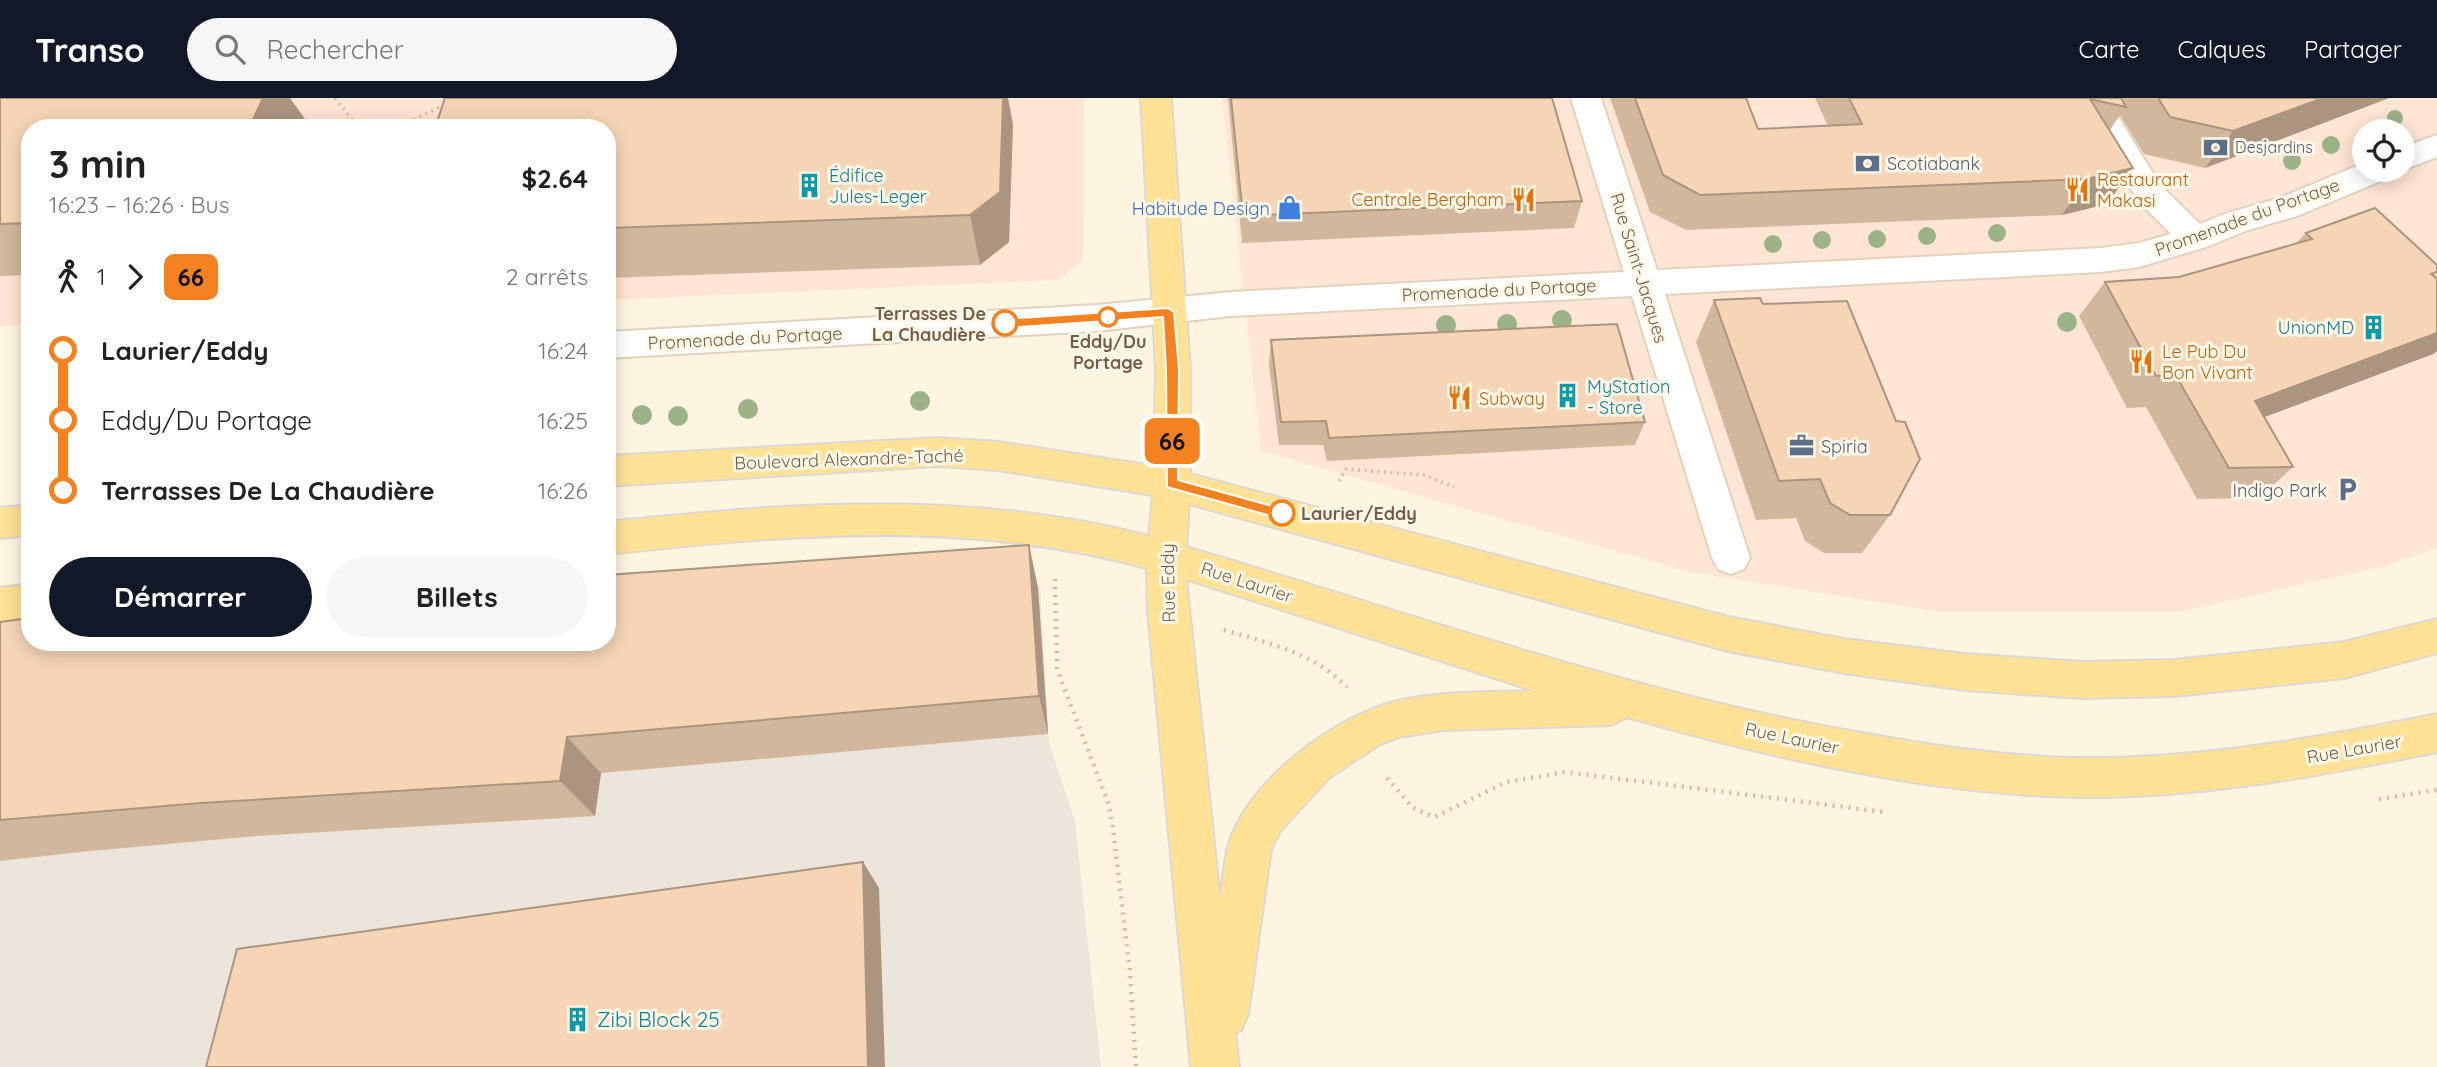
<!DOCTYPE html>
<html lang="fr">
<head>
<meta charset="utf-8">
<style>
	body { margin:0; font-family:Quicksand,sans-serif; background:#f6f6f6; color:#222; height:100vh; display:flex; flex-direction:column; font-size:26px; white-space:nowrap }
	* { box-sizing:border-box; margin:0 }
	p { font-size:23px; color:#767676 }
	.icon { flex:none; width:38px; height:38px; fill:none; stroke:currentColor; stroke-width:2; stroke-linecap:round; stroke-linejoin:round }
	.map { position:relative; flex:1; overflow:hidden }
	.drawer { position:absolute; left:21px; top:21px; width:595px; height:532px; display:flex; flex-direction:column; background:#fff; border-radius:28px; box-shadow:0 4px 18px #0003 }
	.drawer>* { flex:none }
	.badge { padding:0 14px; border-radius:10px; font-size:24px; line-height:46px }
	.tools { position:absolute; left:2352px; top:21px; display:grid; gap:14px }
	.tools a { display:grid; place-items:center; width:63px; height:63px; border-radius:50%; background:#fff; box-shadow:0 4px 18px #0003; font-size:35px }
	.map>.badge { position:absolute; translate:-50% -50%; box-shadow:0 0 0 4px #fff }
	.legs { display:flex; align-items:center; gap:10px; height:77px; padding:0 28px; font-size:23px }
	.legs p { margin-inline-start:auto }
	.head { display:flex; align-items:center; justify-content:space-between; height:119px; padding:0 28px }
	h1 { font-size:38px; font-weight:800; line-height:52px }
	.action { display:flex; gap:14px; margin-top:auto; padding:14px 28px }
	.action a { flex:1; height:80px; border-radius:42px; background:#111827; color:#fff; font-size:28px; font-weight:800; line-height:80px; text-align:center }
	.action a+a { background:#f6f6f6; color:#222 }
	ul { padding:0 28px; list-style:none }
	li { display:flex; align-items:center; gap:24px; height:70px; font-size:26px }
	li i { display:grid; place-items:center; width:10px; height:100%; margin:0 9px; background:currentColor }
	li i::after { content:''; width:18px; height:18px; margin:-9px; border:5px solid; border-radius:50%; background:#fff }
	li p { margin-inline-start:auto }
	li:first-child i { background:linear-gradient(#0000 50%,currentColor 0) }
	li:last-child i { background:linear-gradient(currentColor 50%,#0000 0) }
	header { display:flex; align-items:center; gap:42px; box-sizing:border-box; height:98px; padding:0 35px; background:#111827; color:#fff }
	header strong { font-size:33px }
	nav { display:flex; gap:38px; margin-inline-start:auto; font-size:24px }
	.search { width:490px; height:63px; background:#f6f6f6; display:flex; align-items:center; gap:18px; box-sizing:border-box; padding:0 24px; border-radius:38px; color:#767676; font-size:26px }
	.map>svg:first-child { display:block }
</style>
</head>
<body>
<header>
<strong>Transo</strong>
<div class="search"><svg class="icon" aria-label="search" viewBox="0 0 24 24"><circle cx="10" cy="10" r="6"/><path d="M15 15l6 6"/></svg>Rechercher</div>
<nav><a>Carte</a><a>Calques</a><a>Partager</a></nav>
</header>
<div class="map">
<svg width="2437" height="969" viewBox="0 0 2437 969">
	<rect width="100%" height="100%" fill="#fef5e1"/>
	<path fill="#ffe5d3" fill-rule="evenodd" d="M0,0H1084L1083,163L1057,182L607,202V30H30V227L0,228Z
		M1222,0H2437V450L2385,468L2183,513H1935L1690,474L1261,353ZM2364,33H2403V72H2364Z"/>
	<path fill="#ece5dc" d="M1040,488L1049,645L1075,723L1101,969H0V564L183,544H607L657,509Z"/>
	<g fill="none" stroke-linecap="round" stroke-linejoin="round">
		<defs>
			<path id="minor" d="M1571,0H1601L1657,172L2101,150L2139,145L2171,136L2138,103L2077,0H2107L2160,87L2200,126L2227,115L2277,101L2364,65V72H2393L2388,80L2297,118L2248,132L2206,149L2139,169L2101,174L1665,196L1750,460L1744,471L1731,476L1718,471L1712,460L1632,198L1231,218L1097,233L607,260V234L1097,207L1231,194L1624,174Z
				M2437,37V59L2403,72V49Z"/>
			<path id="major" d="M1141,0H1171L1190,271V376L1728,519L1844,541L1965,556L2082,564L2174,562L2344,544L2437,521V555L2344,580L2174,598L2082,600L1965,592L1844,575L1728,553L1189,406L1186,449C1411,515 1630,595 1862,635C1932,648 2002,658 2073,660C2195,662 2318,640 2437,616V654C2318,678 2196,701 2075,699C1926,696 1769,659 1627,619L1611,627L1444,632L1399,639L1380,646L1330,679L1280,733L1271,751L1248,916L1241,932L1235,935L1239,969H1191L1148,513L1147,470C964,421 793,436 607,456V424C794,405 964,391 1149,438L1153,397L998,372L939,368L607,388V358L939,340L998,344L1154,368L1156,271ZM1186,481L1535,593C1491,594 1446,593 1402,602C1338,615 1245,684 1228,749C1224,766 1223,785 1220,802Z
				M30,407V437L0,440V410Z
				M30,486V520L0,524V490Z"/>
		</defs>
		<use href="#minor" stroke="#e2d2bc" stroke-width="4"/>
		<use href="#major" stroke="#ded8d3" stroke-width="4"/>
		<path stroke="#dab99a" stroke-width="3.5" stroke-dasharray="2 4.5" stroke-linecap="butt" d="M335,0L359,30
			M396,30L446,6
			M1339,383L1346,371L1424,377L1454,389"/>
		<path stroke="#dab99a" stroke-width="4.5" stroke-dasharray="2 6" stroke-linecap="butt" d="M1055,481L1057,571L1109,707L1113,731L1130,875L1136,969
			M1224,532C1268,545 1314,555 1347,589
			M1387,680L1413,710L1434,719L1507,684L1565,674L1885,714
			M2379,701L2437,692"/>
		<use href="#minor" fill="#fff" fill-rule="evenodd"/>
		<use href="#major" fill="#ffe296" fill-rule="evenodd"/>
	</g>
	<g fill="#9bb387">
		<circle cx="2395" cy="20" r="8"/>
		<circle cx="2331" cy="47" r="9"/>
		<circle cx="2292" cy="63" r="9"/>
		<circle cx="1997" cy="135" r="9"/>
		<circle cx="1927" cy="138" r="9"/>
		<circle cx="1877" cy="141" r="9"/>
		<circle cx="1822" cy="142" r="9"/>
		<circle cx="1773" cy="146" r="9"/>
		<circle cx="1562" cy="222" r="10"/>
		<circle cx="2067" cy="224" r="10"/>
		<circle cx="1507" cy="226" r="10"/>
		<circle cx="1446" cy="227" r="10"/>
		<circle cx="920" cy="303" r="10"/>
		<circle cx="748" cy="311" r="10"/>
		<circle cx="642" cy="317" r="10"/>
		<circle cx="678" cy="318" r="10"/>
	</g>
	<path fill="#d3b79d" d="M0,0L310,28L30,30V177L0,178Z
		M1228,0H1552L1582,103L1574,130L1242,145Z
		M1610,0H1746L1758,31L1828,28L1815,0H2389L2205,70L2144,56L2120,17L2110,32L2107,106L2062,117L1686,132L1650,114Z
		M1013,26L1009,144L980,167L607,180V30Z
		M2306,135L2437,177L2435,179L2437,181V253L2433,256L2264,319L2293,369L2259,400L2197,401L2146,309L2127,310L2079,218L2105,184L2179,179L2295,146Z
		M1714,202L1763,206L1890,417L1862,455H1824L1805,443L1796,420L1756,422L1696,244Z
		M1271,242L1645,324L1635,347L1327,363L1323,347H1279L1269,267Z
		M1029,447L1038,490L1048,636L601,675L595,718L256,738L80,754L0,763V524Z"/>
	<path fill="#ac957f" d="M263,0H290L310,28L309,30H249Z
		M1003,0H1008L1013,26L1009,144L980,167L970,117Z
		M2323,0H2389L2205,70L2233,33Z
		M2133,70L2107,106L2062,117L2087,81Z
		M2437,235V253L2433,256L2222,335L2255,303Z
		M1029,447L1038,490L1048,636L1039,598Z
		M567,639L601,675L595,718L560,683Z
		M863,764L879,790L885,969H868Z"/>
	<path fill="#f5d5b6" stroke="#ac957f" stroke-width="2" d="M0,0H263L249,30H30V125L0,126Z
		M445,0H1003L1000,94L970,117L607,130V30H435Z
		M1231,0H1552L1582,103L1243,118Z
		M1635,0H1746L1758,31L1862,26L1849,0H2121L2126,9L2090,1L2133,70L2087,81L1700,97L1663,77Z
		M2158,0H2323L2233,33L2170,19Z
		M2375,110L2437,167V174L2431,176L2437,181V235L2255,303L2293,369L2229,370L2175,276L2156,278L2105,184L2179,179L2312,141L2306,135Z
		M1760,200L1763,206L1847,203L1896,323L1905,324L1920,361L1890,417H1850L1830,405L1820,381L1779,383L1714,202Z
		M1617,226L1645,324L1329,340L1326,323L1281,324L1271,242Z
		M1029,447L1039,598L567,639L560,683L201,705L0,722V524L30,520V544H607V477Z
		M863,764L868,969H206L237,851Z"/>
	<path fill="#f58220" stroke="#fff" stroke-width="2" d="M1168,210L1174,214L1179,271L1178,382L1287,412V419L1282,421L1167,389L1166,271L1163,219L1005,230L999,225L1005,221Z"/>
	<defs>
		<symbol id="bank-bare" viewBox="-9 -9 18 18"><path d="M-6-4H6V4H-6ZM0-2.3a2.3 2.3 0 1 0 0 4.6a2.3 2.3 0 1 0 0-4.6Z" fill="#5c6f8a" stroke="#fff8e8" stroke-width="2.5" paint-order="stroke"/></symbol>
		<symbol id="building-bare" viewBox="-9 -9 18 18"><path d="M-4-6H4V6H1V3H-1V6H-4ZM-2.5-4.3h1.7v1.8h-1.7ZM.8-4.3h1.7v1.8H.8ZM-2.5-1h1.7V.8h-1.7ZM.8-1h1.7V.8H.8Z" fill="#0f9aa8" stroke="#fff8e8" stroke-width="2.5" paint-order="stroke"/></symbol>
		<symbol id="restaurant-bare" viewBox="-9 -9 18 18"><path d="M-5-6h1v4h1v-4h1v4h1v-4h1v5L-1.5 .5V6h-2V.5L-5-1ZM5-6V6H3V1.5H1.5Q1.5-4 5-6Z" fill="#e8710a" stroke="#fff8e8" stroke-width="2.5" paint-order="stroke"/></symbol>
		<symbol id="shop-bare" viewBox="-9 -9 18 18"><path d="M-5-2.5h2.3a2.7 3.5 0 0 1 5.4 0H5L5.5 6h-11ZM-1.5-2.5h3a1.5 2.3 0 0 0-3 0Z" fill="#3f7fe0" stroke="#fff8e8" stroke-width="2.5" paint-order="stroke"/></symbol>
		<symbol id="office-bare" viewBox="-9 -9 18 18"><path d="M-6-3h4V-5.5h4V-3h4V5H-6ZM-1-4.5V-3h2v-1.5ZM-6 0V1H6V0Z" fill="#5c6f8a" stroke="#fff8e8" stroke-width="2.5" paint-order="stroke"/></symbol>
		<symbol id="parking-bare" viewBox="-9 -9 18 18"><path d="M-3.5-5.5H1a3.5 3.5 0 0 1 0 7H-1V5.5H-3.5ZM-1-3.4V-.6H.8a1.4 1.4 0 0 0 0-2.8Z" fill="#5c6f8a" stroke="#fff8e8" stroke-width="2.5" paint-order="stroke"/></symbol>
	</defs>
	<g fill-rule="evenodd">
		<use href="#bank-bare" x="2198" y="32" width="35" height="35"/>
		<use href="#bank-bare" x="1850" y="48" width="35" height="35"/>
		<use href="#building-bare" x="792" y="70" width="35" height="35"/>
		<use href="#restaurant-bare" x="2060" y="74" width="35" height="35"/>
		<use href="#restaurant-bare" x="1506" y="84" width="35" height="35"/>
		<use href="#shop-bare" x="1272" y="92" width="35" height="35"/>
		<use href="#building-bare" x="2356" y="212" width="35" height="35"/>
		<use href="#restaurant-bare" x="2124" y="246" width="35" height="35"/>
		<use href="#building-bare" x="1550" y="280" width="35" height="35"/>
		<use href="#restaurant-bare" x="1442" y="282" width="35" height="35"/>
		<use href="#office-bare" x="1784" y="330" width="35" height="35"/>
		<use href="#parking-bare" x="2330" y="374" width="35" height="35"/>
		<use href="#building-bare" x="560" y="904" width="35" height="35"/>
	</g>
	<g fill="#fff" stroke="#f58220" stroke-width="3.5">
		<circle cx="1108" cy="219" r="9"/>
		<circle cx="1005" cy="225" r="12"/>
		<circle cx="1282" cy="415" r="12"/>
	</g>
	<g text-anchor="middle" dominant-baseline="central" stroke-width="6" stroke-linejoin="round" paint-order="stroke">
		<g font-size="16" fill="#4e5e75" stroke="#fff8e8" text-anchor="start">
			<text x="2235" y="49">Desjardins</text>
		</g>
		<g font-size="18" fill="#4e5e75" stroke="#fff8e8" text-anchor="start">
			<text x="1887" y="65">Scotiabank</text>
			<text x="1821" y="348">Spiria</text>
			<text x="2327" y="392" text-anchor="end">Indigo Park</text>
		</g>
		<g font-size="18" fill="#0d838f" stroke="#fff8e8" text-anchor="start">
			<text x="829" y="77">Édifice<tspan x="829" dy="21">Jules-Leger</tspan></text>
			<text x="2354" y="229" text-anchor="end">UnionMD</text>
			<text x="1587" y="288">MyStation<tspan x="1587" dy="21">- Store</tspan></text>
		</g>
		<g font-size="18" fill="#c56008" stroke="#fff8e8" text-anchor="start">
			<text x="2097" y="81">Restaurant<tspan x="2097" dy="21">Makasi</tspan></text>
			<text x="1504" y="101" text-anchor="end">Centrale Bergham</text>
			<text x="2162" y="253">Le Pub Du<tspan x="2162" dy="21">Bon Vivant</tspan></text>
			<text x="1479" y="300">Subway</text>
		</g>
		<g font-size="18" fill="#366cbe" stroke="#fff8e8" text-anchor="end">
			<text x="1270" y="110">Habitude Design</text>
		</g>
		<g font-size="18" fill="#765c46" stroke="#fff8e8">
			<text transform="translate(2247 119) rotate(-20)">Promenade du Portage</text>
			<text transform="translate(1639 170) rotate(73)">Rue Saint-Jacques</text>
			<text transform="translate(1499 192) rotate(-3)">Promenade du Portage</text>
			<text transform="translate(745 240) rotate(-3)">Promenade du Portage</text>
			<text transform="translate(849 361) rotate(-2)">Boulevard Alexandre-Taché</text>
			<text transform="translate(1247 484) rotate(18)">Rue Laurier</text>
			<text transform="translate(1168 485) rotate(-91)">Rue Eddy</text>
			<text transform="translate(1792 640) rotate(12)">Rue Laurier</text>
			<text transform="translate(2354 651) rotate(-10)">Rue Laurier</text>
		</g>
		<g font-size="18" font-weight="bold" fill="#765c46" stroke="#fff8e8" text-anchor="end">
			<text x="986" y="215">Terrasses De<tspan x="986" dy="21">La Chaudière</tspan></text>
			<text x="1108" y="243" text-anchor="middle">Eddy/Du<tspan x="1108" dy="21">Portage</tspan></text>
			<text x="1301" y="415" text-anchor="start">Laurier/Eddy</text>
		</g>
		<g font-size="21" fill="#0d838f" stroke="#fff8e8" text-anchor="start">
			<text x="597" y="921">Zibi Block 25</text>
		</g>
	</g>
</svg>
<div class="tools">
<a><svg class="icon" aria-label="locate" viewBox="0 0 24 24"><circle cx="12" cy="12" r="6"/><path d="M12 2v4M12 18v4M2 12h4M18 12h4"/></svg></a>
</div>
<b class="badge" style="left:1172px;top:343px;background:#f58220;color:#111">66</b>
<section class="drawer">
<div class="head"><div><h1>3 min</h1><p>16:23 – 16:26 · Bus</p></div><b>$2.64</b></div>
<div class="legs"><svg class="icon" aria-label="walk" viewBox="0 0 24 24"><circle cx="13" cy="4" r="2"/><path d="M13 8l-2 6 4 7M11 14l-3 7M7 12l3-4h3l4 4"/></svg>1<svg class="icon" aria-label="forward" viewBox="0 0 24 24"><path d="M9 5l7 7-7 7"/></svg><b class="badge" style="background:#f58220;color:#111">66</b><p>2 arrêts</p></div>
<ul>
<li><i style="color:#f58220"></i><b>Laurier/Eddy</b><p>16:24</p></li>
<li><i style="color:#f58220"></i><span>Eddy/Du Portage</span><p>16:25</p></li>
<li><i style="color:#f58220"></i><b>Terrasses De La Chaudière</b><p>16:26</p></li>
</ul>
<div class="action"><a>Démarrer</a><a>Billets</a></div>
</section>
</div>
</body>
</html>
